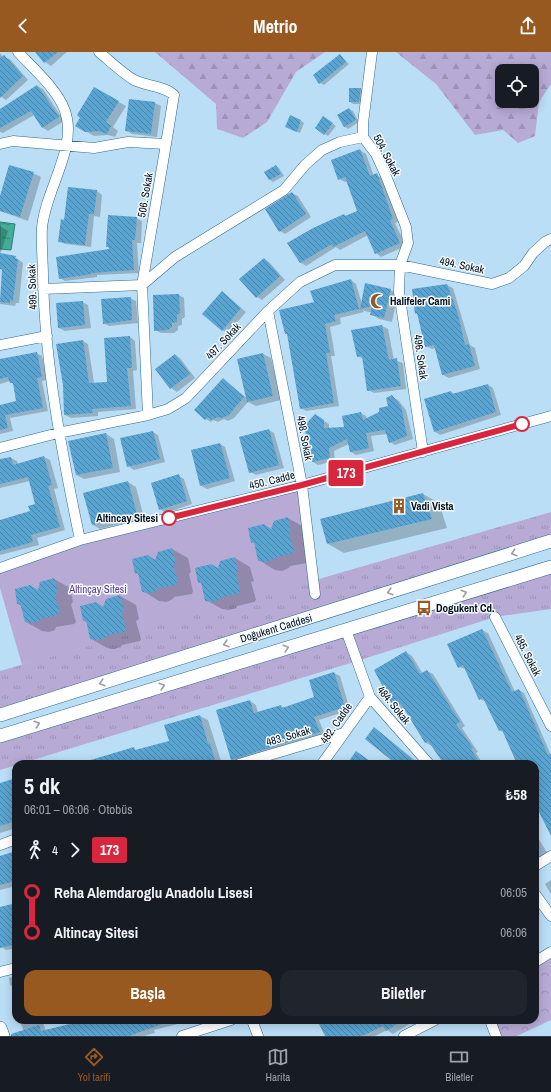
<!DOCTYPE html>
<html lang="tr">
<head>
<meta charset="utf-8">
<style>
	body { margin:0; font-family:"Archivo Narrow",sans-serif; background:#20242c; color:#f1f3f6; height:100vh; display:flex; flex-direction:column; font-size:15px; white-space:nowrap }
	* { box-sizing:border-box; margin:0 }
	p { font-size:13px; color:#9ea1a6 }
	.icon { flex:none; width:22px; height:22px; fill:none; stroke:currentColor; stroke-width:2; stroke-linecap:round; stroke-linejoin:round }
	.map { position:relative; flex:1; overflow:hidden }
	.drawer { position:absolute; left:12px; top:708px; width:527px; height:264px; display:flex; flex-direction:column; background:#171b24; border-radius:12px; box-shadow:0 2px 10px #0003 }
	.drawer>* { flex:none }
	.badge { padding:0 8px; border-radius:3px; font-size:14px; line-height:26px }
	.tools { position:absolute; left:495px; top:12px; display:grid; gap:8px }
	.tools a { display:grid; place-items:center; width:44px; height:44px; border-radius:8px; background:#171b24; box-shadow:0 2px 10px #0003; font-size:20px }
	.map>.badge { position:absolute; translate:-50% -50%; box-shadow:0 0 0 2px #fff }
	.legs { display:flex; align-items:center; gap:6px; height:44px; padding:0 12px; font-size:13px }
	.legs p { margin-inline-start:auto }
	.summary { display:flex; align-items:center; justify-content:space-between; height:68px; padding:0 12px }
	h1 { font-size:22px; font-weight:700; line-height:30px }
	.button { display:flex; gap:8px; margin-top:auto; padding:8px 12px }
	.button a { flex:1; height:46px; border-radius:12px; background:#985921; color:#fff; font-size:16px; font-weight:700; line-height:46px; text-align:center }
	.button a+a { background:#20242c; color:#f1f3f6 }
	ul { padding:0 12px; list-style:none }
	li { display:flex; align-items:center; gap:14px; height:40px; font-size:15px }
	li i { display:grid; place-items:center; width:6px; height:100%; margin:0 5px; background:currentColor }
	li i::after { content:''; width:10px; height:10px; margin:-5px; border:3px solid; border-radius:50%; background:#171b24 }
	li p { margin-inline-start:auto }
	li:first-child i { background:linear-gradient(#0000 50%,currentColor 0) }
	li:last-child i { background:linear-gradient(currentColor 50%,#0000 0) }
	header { display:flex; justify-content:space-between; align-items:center; height:52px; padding:0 12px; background:#985921; color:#fff; font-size:18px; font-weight:700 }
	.tab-bar { display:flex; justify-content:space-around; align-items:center; height:56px; border-top:1px solid #363941; background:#171b24; font-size:11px; color:#9ea1a6 }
	.tab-bar a { display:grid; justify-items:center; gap:2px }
	.tab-bar .selected { color:#985921 }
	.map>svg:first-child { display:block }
</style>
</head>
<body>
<header><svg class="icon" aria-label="back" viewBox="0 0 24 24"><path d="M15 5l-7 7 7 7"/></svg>Metrio<svg class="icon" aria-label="share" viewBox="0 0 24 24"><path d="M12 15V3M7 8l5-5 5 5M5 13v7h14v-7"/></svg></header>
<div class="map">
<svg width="551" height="984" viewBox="0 0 551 984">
	<defs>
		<pattern id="grass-tufts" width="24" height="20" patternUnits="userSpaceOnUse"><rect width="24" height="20" fill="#b7abd6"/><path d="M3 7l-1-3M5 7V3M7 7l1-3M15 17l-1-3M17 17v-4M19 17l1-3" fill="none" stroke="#9c92b7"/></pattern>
		<pattern id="forest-firs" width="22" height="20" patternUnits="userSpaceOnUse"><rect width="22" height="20" fill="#b7abd6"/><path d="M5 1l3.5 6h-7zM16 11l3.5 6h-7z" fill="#9c92b7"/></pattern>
		<pattern id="park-crowns" width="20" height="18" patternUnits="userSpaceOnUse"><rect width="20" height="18" fill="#b7abd6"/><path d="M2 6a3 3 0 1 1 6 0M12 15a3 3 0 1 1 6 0" fill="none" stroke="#9c92b7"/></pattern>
		<pattern id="water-ripples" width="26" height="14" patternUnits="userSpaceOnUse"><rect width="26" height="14" fill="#44ad98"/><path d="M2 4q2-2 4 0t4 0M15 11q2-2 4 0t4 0" fill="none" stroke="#368b7b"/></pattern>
		<pattern id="building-back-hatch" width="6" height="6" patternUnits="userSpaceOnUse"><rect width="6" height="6" fill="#5aa4d2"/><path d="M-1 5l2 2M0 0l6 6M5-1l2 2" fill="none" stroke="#4884aa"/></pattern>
	</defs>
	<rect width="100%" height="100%" fill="#badef6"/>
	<path fill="url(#grass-tufts)" d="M551,460V489L0,663V619Z
		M551,515V557L495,565L357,609L0,718V684Z"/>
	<path fill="url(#forest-firs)" fill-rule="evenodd" d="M155,0H325L296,20L267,70L243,86L217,77L216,52Z
		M396,0H551V32L539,50L535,84L518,91L503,78L475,83L436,32ZM502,19H532V49H502Z"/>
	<path fill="url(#park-crowns)" d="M551,900V968L517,984H496L490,968H535V910Z"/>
	<path fill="#b7abd6" d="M302,433L312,530L22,613L0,536V516L80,488Z"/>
	<path fill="url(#water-ripples)" stroke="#307d73" d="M0,170L15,172L11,198L0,197Z"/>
	<path fill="#0003" d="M36,0H67L51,14L45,10Z
		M0,1L3,5L10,7L28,28L6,48L0,44Z
		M340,3L349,12L324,33L320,31Z
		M37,34L43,37L64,69L48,79L43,76L34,63L3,81L0,80V58Z
		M94,36L126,54L113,75L118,79L115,85L108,83L94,84L76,74Z
		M361,37L364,39L362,52H353L350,50Z
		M130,48L155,51L161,54L157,85L132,82L126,78Z
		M349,57L353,59L359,70L348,77L345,75L338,63Z
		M327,68L336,74L328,84L316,76Z
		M301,69L304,71L300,81L290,77Z
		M360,98L366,102L374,124L377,123L382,126L398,170L395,171L406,194L381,205L376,201L368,183L340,198L336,195L306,214L300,210L344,163L346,164L359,159L348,129L345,130L339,127Z
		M276,114L279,116L284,124L273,130L270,128Z
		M33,121L41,125L28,169L0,159V148Z
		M97,139L102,143L100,165L94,164L91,195L65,192L59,189L65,169Z
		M292,141L298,144L311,165L285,182L280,179Z
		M136,166L142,169L141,191H137L139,221L97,223V225L65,229L60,226L110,198L107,194Z
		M0,174L8,179L0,203L15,205L23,211L19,251H16L15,254L0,252L3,219L0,217Z
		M264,207L269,210L285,228L262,248L257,245Z
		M351,228L356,232L362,252L390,238L398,242L392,270L379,267L371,262L372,260H368L363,258L364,260L340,266L341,272L330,275L335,304H331L339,354L306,359L301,356L288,283L286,282L315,251Z
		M447,233L453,236L470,293L475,296L480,317L449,326L443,323L436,296L432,297L426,294L418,263L416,261Z
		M222,241L246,260L228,281L222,278Z
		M179,243L184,246L185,265L182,267V273L178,274V278L174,281H161L155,278Z
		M130,246L136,249L138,271L109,274L103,271Z
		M82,250L88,253L91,276L65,279L59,276Z
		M382,274L388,277L394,308L403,311L406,337L374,341L368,338L363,307L358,304Z
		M130,285L135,289L137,318L133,319L136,357L98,360V364L71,366L65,363L83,289L88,292L94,331H108Z
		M36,301L42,304L47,328L42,329L48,359L10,366L13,379L0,382V354L17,350L14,333L10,329L0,332V309Z
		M263,302L271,306L281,348L256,354L248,350L234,366L228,369L224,367L218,370L213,368L211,370L206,367L223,327L248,347Z
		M175,303L180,306L195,326L177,340L171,336L156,317Z
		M488,333L493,336L501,363L440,383L434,379L451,340L455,342Z
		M392,345L398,348L406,358L413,387L395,393L390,390L387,382L371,384L374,399L356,403L351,400L349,392L334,399L335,409L318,413L313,410L321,367L329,372V377L346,376L361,361L366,364L367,367L389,355Z
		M269,378L274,381L284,416L256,423L250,420Z
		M153,380L158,383L165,410L134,418L128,414Z
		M106,382L114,387L120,420L84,427L76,423Z
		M220,392L225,395L235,429L207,437L201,434Z
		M44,405L50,408L58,436L54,437L65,478L37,486L39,493L0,503V469L31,460L37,452L30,429L0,436V409L11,406L17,409L18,412Z
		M179,424L184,427L192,452L166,461L160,457Z
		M128,430L136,435L144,466L100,477L93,473Z
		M423,442L439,451L447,476L344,501L328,492Z
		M288,466L304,475L307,511L290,514L289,516L282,519L275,518L259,508L255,492L252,490Z
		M172,497L188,506L191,520L189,522L193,539L192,542L174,545L173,547L166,550L159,549L143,539L140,523L136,521Z
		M235,506L250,515L254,529L251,530L256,548L254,550L237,554L236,556L229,558L222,557L206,548L202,532L199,530Z
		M54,527L70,536L73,550L71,552L76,570L74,572L56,575L55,578L49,580L42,579L26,570L22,554L18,552L16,538L38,539Z
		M120,544L136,553L139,567L136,569L141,587L140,589L122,593L121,595L114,597L107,596L91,587L88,571L84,569Z
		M482,578L488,581L515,640L519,638L524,641L551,703V782L535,747V712H519L504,681L500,678L486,650L480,647L466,617L458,615Z
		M406,600L412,604L423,622L427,619L433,622L465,674L462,676L478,700L476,701L483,712H445L432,694L426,691L405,657L401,659L395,656L375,618Z
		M334,621L340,624L350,658L319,668L325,683L237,710L231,707L250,649L256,653L258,661L281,654L284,656L316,645Z
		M200,664L208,668L222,712H82L81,711L134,697L138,699L170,689Z
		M375,677L380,680L417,710L416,712H398Z
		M16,727V776L0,781V732Z
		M535,781L548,802L535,810Z
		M16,800V834L0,838V804Z
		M551,828V842L545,832Z
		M12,853L16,855V896L6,898L0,894V856Z
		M16,924V937L10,933L9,926Z
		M20,968H42L46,979L89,968H194L154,978L155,981L144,984H25Z
		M318,968H416L393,982L387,978L375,984H326Z"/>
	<path fill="url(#building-back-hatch)" d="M35,0H58L44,11Z
		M340,2L346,10L319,32L313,23Z
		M4,3L23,24L0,46V6Z
		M37,33L59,65L42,76L31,59L0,76V57Z
		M94,35L119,49L106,70L111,74L107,82L99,79L85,80L75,74L80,66L77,63Z
		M349,36H361L359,50H349Z
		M129,47L155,50L151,82L125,79Z
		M349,56L356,68L344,75L337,63Z
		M290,63L301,68L297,80L285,75Z
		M323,64L333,71L324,83L315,76Z
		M360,97L370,124L377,121L393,167L390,168L400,191L375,202L365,179L333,195L332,192L300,211L287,191L313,176L344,162L345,164L357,159L345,125L338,128L331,108Z
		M9,113L34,120L20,165L0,159V144Z
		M276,113L281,122L269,128L264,120Z
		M68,135L97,138L94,162H89L85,193L58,190L61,167L64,168Z
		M292,140L306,162L279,180L265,157Z
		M108,163L137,165L135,188H132L134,218L91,221L92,222L59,227L56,205L109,197V195H106Z
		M0,201L16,204L15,207H18L13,249L10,248V251L0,250L2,217H0Z
		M264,206L280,224L256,246L239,227Z
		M351,227L359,257L334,263L336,269L325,272L330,301H326L334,351L300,357L287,282H285L279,258L314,250L310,239Z
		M365,231L391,237L384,266L370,263L372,254L360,257Z
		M447,232L458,262L465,293L469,292L475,314L442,323L434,293L425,295L417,261L415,262L412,237Z
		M222,239L241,256L222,279L202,262Z
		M179,242L180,261L177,263V270L172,271V275L168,278L154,279L153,243Z
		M131,245L132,268L103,272L101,247Z
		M83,249L85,273L58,276L56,251Z
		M382,273L389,308L397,306L401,334L367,339L362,304L357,305L351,278Z
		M130,284L132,316H127L131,354L92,357L93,361L64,363L63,333L56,292L83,288L89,331L107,330L104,286Z
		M37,300L42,325L37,326L43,356L5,363L8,376L0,378V353L16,349L13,331H10L8,325L0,327V307Z
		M263,301L273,344L247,350L237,307Z
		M175,302L190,322L170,337L155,317Z
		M223,326L244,345L229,363L222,366L218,365L211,368L208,365L205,368L194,358Z
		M488,332L496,360L434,380L424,347L451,339L452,342Z
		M392,343L401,354L407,384L389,391L385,378L366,381L369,396L350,400L347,387L329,396L330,406L312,410L304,374L315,362L324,368V376L344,375L342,364L361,360L363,368L379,360V356L388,354L386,346Z
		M269,377L279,413L249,421L239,385Z
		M153,379L160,407L127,415L120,386Z
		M106,381L113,416L76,423L68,389Z
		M220,391L230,426L200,434L191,398Z
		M44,404L52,433L48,434L60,475L31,483L33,490L0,499V468L30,459L28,454L35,452L28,425L0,432V407L11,405L13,413Z
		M179,422L187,449L159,458L151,431Z
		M128,429L137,462L92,473L83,441Z
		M423,441L432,467L327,492L320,467Z
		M288,465L291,480L289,482L294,499L291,502L274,506L273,508L266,510L258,509L254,490L251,491L248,476L264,472L271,477L274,469Z
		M172,496L176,511L173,513L178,530L176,533L158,536L157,539L150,541L142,540L138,521L135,522L132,507L148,503L155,508L158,500Z
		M235,505L238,520L236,521L240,539L238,542L221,545L220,547L212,550L205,549L201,530L198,531L195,516L211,512L218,516L220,509Z
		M54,526L58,541L55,543L60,560L58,563L40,567V569L32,571L25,570L20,551L17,552L15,537L30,533L38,538L40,530Z
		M120,543L124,558L121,560L126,577L124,580L106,584L105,586L98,588L90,587L86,568L83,569L80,554L96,550L103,555L106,547Z
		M482,577L512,640L519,637L548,703L551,702V784L535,752V712H517L502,678L499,679L483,646L479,648L463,613L458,616L447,592Z
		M406,599L420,622L427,618L460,670L456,672L473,696L471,697L480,712H444L428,689L425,691L401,652L394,656L374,618Z
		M334,620L345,655L314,665L320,680L231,708L216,658L250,648L254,661L281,653L282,656L314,645L309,628Z
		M200,663L208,692L210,691L216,712H84V710L134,695L135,698L169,689L164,673Z
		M374,675L412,707L408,712H396L365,687Z
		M356,699L374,712H347Z
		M16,726V769L0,774V731Z
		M16,799V829L0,833V804Z
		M12,852L16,868V892L0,896V855Z
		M86,968H167L168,970L129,984H11V982L39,973L41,979Z
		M317,968H403L386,979L383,974L362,984H325Z"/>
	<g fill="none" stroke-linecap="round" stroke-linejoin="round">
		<defs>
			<path id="minor" d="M18,0C33,16 58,38 65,59C78,96 45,138 42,176C41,192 43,209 43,225C45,314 62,401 80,488
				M99,0C110,9 121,20 134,28C146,34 165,34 174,43L166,92
				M372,0L363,71V85L376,102L386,124L406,175L408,191L400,213L399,240L423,400
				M0,92L13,89L94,96L128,90L166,92L142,233L148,363
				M43,237L142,233L175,205L284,138L305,113L322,98L340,90L363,85
				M268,259L302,433L315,542
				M0,293L47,284
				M0,396L58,381L148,363L168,357L186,346L268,259L300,230L335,213H400L492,232L509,226L524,214L533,201L545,190L551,187
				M0,516L80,488L302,433L551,364
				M495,565L551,674
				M346,578L370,645L429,712
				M239,712L344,681
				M322,712L370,645
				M0,793L16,787
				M535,814L551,804
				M535,842L551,864
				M535,910L551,900
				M0,920L16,916
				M252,968L258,984
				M490,968L496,984
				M182,984L231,968
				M404,984L435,968"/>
			<path id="major" d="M0,663L551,489
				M0,684L551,515
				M0,976L3,984"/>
		</defs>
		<use href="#minor" stroke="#2e698d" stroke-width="11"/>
		<use href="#major" stroke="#2e698d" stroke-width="14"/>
		<use href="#minor" stroke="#fff" stroke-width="10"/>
		<use href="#major" stroke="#fff" stroke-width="13"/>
	</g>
	<defs><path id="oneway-chevron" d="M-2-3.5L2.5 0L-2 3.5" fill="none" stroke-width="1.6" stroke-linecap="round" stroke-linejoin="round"/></defs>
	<g stroke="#999fa4">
		<use href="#oneway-chevron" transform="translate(514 501) rotate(162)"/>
		<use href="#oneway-chevron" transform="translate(390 540) rotate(163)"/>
		<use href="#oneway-chevron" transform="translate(464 541) rotate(-17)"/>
		<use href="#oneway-chevron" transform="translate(226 592) rotate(163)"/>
		<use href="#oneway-chevron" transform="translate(286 596) rotate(-17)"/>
		<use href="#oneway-chevron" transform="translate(102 631) rotate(163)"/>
		<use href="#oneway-chevron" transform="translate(162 634) rotate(-17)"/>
		<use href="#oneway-chevron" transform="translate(37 672) rotate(-17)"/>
	</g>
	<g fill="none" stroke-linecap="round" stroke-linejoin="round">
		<defs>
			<path id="line-1" d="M169,466L302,433L522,372"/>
		</defs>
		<use href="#line-1" stroke="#fff" stroke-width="9"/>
		<use href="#line-1" stroke="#d7263d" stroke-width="6"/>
	</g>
	<defs>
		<symbol id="mosque-bare" viewBox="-9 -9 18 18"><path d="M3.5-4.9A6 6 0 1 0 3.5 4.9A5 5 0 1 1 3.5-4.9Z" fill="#985921" stroke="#f4fafe" stroke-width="2.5" paint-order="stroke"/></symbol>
		<symbol id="building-bare" viewBox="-9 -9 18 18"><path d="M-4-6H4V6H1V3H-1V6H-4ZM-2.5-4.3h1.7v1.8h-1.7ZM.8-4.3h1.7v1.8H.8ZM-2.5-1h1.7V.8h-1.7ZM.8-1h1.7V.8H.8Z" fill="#985921" stroke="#f4fafe" stroke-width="2.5" paint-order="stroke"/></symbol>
		<symbol id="bus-bare" viewBox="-9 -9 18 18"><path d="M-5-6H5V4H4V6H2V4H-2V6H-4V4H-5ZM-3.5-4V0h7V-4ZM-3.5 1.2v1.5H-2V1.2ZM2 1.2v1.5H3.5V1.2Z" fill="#985921" stroke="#f4fafe" stroke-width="2.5" paint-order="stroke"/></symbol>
	</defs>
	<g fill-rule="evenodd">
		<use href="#mosque-bare" x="367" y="238" width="22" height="22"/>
		<use href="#building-bare" x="388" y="443" width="22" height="22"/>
		<use href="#bus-bare" x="413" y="545" width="22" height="22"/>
	</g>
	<g fill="#fff" stroke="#d7263d" stroke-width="2">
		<circle cx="522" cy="372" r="7"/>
		<circle cx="169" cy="466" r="7"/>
	</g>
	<g text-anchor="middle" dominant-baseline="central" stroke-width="3" stroke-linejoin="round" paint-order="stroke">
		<g font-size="11" fill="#000e1c" stroke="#f4fafe">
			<text transform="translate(387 103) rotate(62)">504. Sokak</text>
			<text transform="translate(145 143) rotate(-80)">506. Sokak</text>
			<text transform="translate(462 213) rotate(12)">494. Sokak</text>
			<text transform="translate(32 235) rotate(-92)">499. Sokak</text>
			<text transform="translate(223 289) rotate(-47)">497. Sokak</text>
			<text transform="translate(421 305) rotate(82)">496. Sokak</text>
			<text transform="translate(305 386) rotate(79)">498. Sokak</text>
			<text transform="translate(272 428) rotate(-14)">450. Cadde</text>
			<text transform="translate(276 576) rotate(-17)">Doğukent Caddesi</text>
			<text transform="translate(528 603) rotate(63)">485. Sokak</text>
			<text transform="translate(394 653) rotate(51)">484. Sokak</text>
			<text transform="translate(336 671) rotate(-55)">482. Cadde</text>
			<text transform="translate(288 684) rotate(-16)">483. Sokak</text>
		</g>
		<g font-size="11" font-weight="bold" fill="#000e1c" stroke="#f4fafe" text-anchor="start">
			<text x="390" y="249">Halifeler Cami</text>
			<text x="411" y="454">Vadi Vista</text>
			<text x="436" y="556">Dogukent Cd.</text>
		</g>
		<g font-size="11" font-weight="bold" fill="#000e1c" stroke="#f4fafe" text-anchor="end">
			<text x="158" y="466">Altincay Sitesi</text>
		</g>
		<g font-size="11" fill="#5b3c8e" stroke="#f4fafe">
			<text x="98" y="537">Altinçay Sitesi</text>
		</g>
	</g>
</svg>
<div class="tools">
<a><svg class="icon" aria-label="locate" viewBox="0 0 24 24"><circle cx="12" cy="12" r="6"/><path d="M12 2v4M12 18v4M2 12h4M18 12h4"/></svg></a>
</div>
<b class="badge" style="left:346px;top:421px;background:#d7263d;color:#fff">173</b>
<section class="drawer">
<div class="summary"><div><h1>5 dk</h1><p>06:01 – 06:06 · Otobüs</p></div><b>₺58</b></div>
<div class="legs"><svg class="icon" aria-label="walk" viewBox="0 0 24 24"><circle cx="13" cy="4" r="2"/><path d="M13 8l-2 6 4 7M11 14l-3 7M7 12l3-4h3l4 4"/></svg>4<svg class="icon" aria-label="forward" viewBox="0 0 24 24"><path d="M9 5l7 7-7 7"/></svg><b class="badge" style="background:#d7263d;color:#fff">173</b></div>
<ul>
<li><i style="color:#d7263d"></i><b>Reha Alemdaroglu Anadolu Lisesi</b><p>06:05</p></li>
<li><i style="color:#d7263d"></i><b>Altincay Sitesi</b><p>06:06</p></li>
</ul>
<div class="button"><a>Başla</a><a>Biletler</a></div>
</section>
</div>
<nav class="tab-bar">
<a class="selected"><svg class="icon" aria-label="directions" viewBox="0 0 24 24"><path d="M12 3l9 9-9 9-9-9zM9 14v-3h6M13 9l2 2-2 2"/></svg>Yol tarifi</a>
<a><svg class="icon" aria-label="map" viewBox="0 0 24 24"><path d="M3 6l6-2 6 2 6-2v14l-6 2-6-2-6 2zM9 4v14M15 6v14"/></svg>Harita</a>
<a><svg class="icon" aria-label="tickets" viewBox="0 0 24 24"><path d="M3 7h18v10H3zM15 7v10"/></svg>Biletler</a>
</nav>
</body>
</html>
